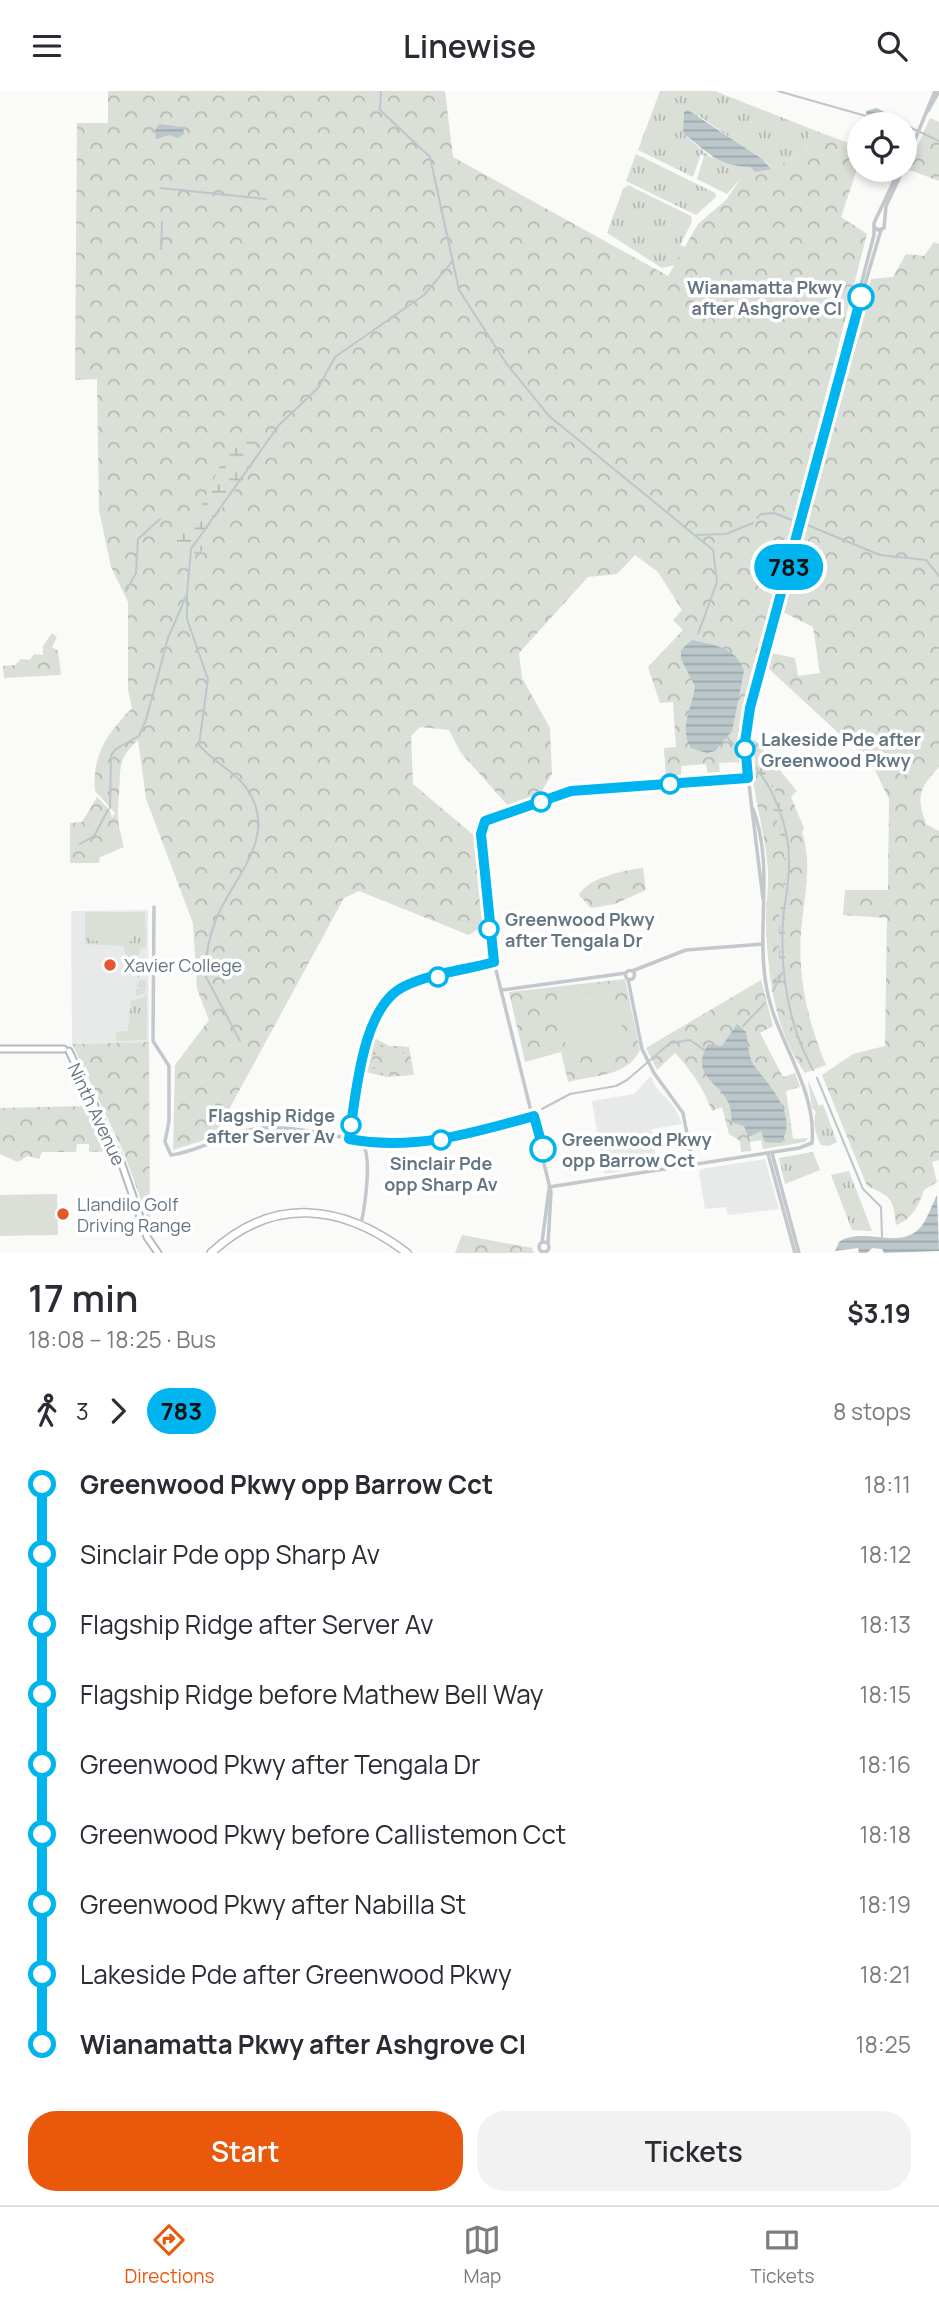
<!DOCTYPE html>
<html lang="en">
<head>
<meta charset="utf-8">
<style>
	body { margin:0; font-family:Manrope,sans-serif; background:#f2f2f3; color:#2b2b33; height:100vh; display:flex; flex-direction:column; font-size:26px; white-space:nowrap }
	* { box-sizing:border-box; margin:0 }
	p { font-size:23px; color:#7c7c81 }
	.icon { flex:none; width:38px; height:38px; fill:none; stroke:currentColor; stroke-width:2; stroke-linecap:round; stroke-linejoin:round }
	.map { position:relative; height:1162px; overflow:hidden }
	.drawer { display:flex; flex-direction:column; background:#fff; flex:1 }
	.drawer>* { flex:none }
	.badge { padding:0 14px; border-radius:23px; font-size:24px; line-height:46px }
	.tools { position:absolute; left:847px; top:21px; display:grid; gap:14px }
	.tools a { display:grid; place-items:center; width:70px; height:70px; border-radius:50%; background:#fff; box-shadow:0 4px 10px #0003; font-size:35px }
	.map>.badge { position:absolute; translate:-50% -50%; box-shadow:0 0 0 4px #fff }
	.legs { display:flex; align-items:center; gap:10px; height:77px; padding:0 28px; font-size:23px }
	.legs p { margin-inline-start:auto }
	.head { display:flex; align-items:center; justify-content:space-between; height:119px; padding:0 28px }
	h1 { font-size:38px; font-weight:600; line-height:52px }
	.cta { display:flex; gap:14px; margin-top:auto; padding:14px 28px }
	.cta a { flex:1; height:80px; border-radius:28px; background:#ea580c; color:#fff; font-size:28px; font-weight:600; line-height:80px; text-align:center }
	.cta a+a { background:#f2f2f3; color:#2b2b33 }
	ul { padding:0 28px; list-style:none }
	li { display:flex; align-items:center; gap:24px; height:70px; font-size:26px }
	li i { display:grid; place-items:center; width:10px; height:100%; margin:0 9px; background:currentColor }
	li i::after { content:''; width:18px; height:18px; margin:-9px; border:5px solid; border-radius:50%; background:#fff }
	li p { margin-inline-start:auto }
	li:first-child i { background:linear-gradient(#0000 50%,currentColor 0) }
	li:last-child i { background:linear-gradient(currentColor 50%,#0000 0) }
	header { display:flex; justify-content:space-between; align-items:center; height:91px; padding:0 28px; background:#fff; font-size:32px; font-weight:600 }
	.dock { display:flex; justify-content:space-around; align-items:center; height:98px; border-top:2px solid #e1e1e2; background:#fff; font-size:19px; color:#7c7c81 }
	.dock a { display:grid; justify-items:center; gap:4px }
	.dock .on { color:#ea580c }
	.map>svg:first-child { display:block }
</style>
</head>
<body>
<header><svg class="icon" aria-label="menu" viewBox="0 0 24 24"><path d="M4 6h16M4 12h16M4 18h16"/></svg>Linewise<svg class="icon" aria-label="search" viewBox="0 0 24 24"><circle cx="10" cy="10" r="6"/><path d="M15 15l6 6"/></svg></header>
<div class="map">
<svg width="939" height="1162" viewBox="0 0 939 1162">
	<defs>
		<pattern id="grass-tufts" width="24" height="20" patternUnits="userSpaceOnUse" patternTransform="scale(1.75)"><rect width="24" height="20" fill="#dadfd7"/><path d="M3 7l-1-3M5 7V3M7 7l1-3M15 17l-1-3M17 17v-4M19 17l1-3" fill="none" stroke="#b4b9b4"/></pattern>
		<pattern id="forest-crowns" width="20" height="18" patternUnits="userSpaceOnUse" patternTransform="scale(1.75)"><rect width="20" height="18" fill="#dadfd7"/><path d="M2 6a3 3 0 1 1 6 0M12 15a3 3 0 1 1 6 0" fill="none" stroke="#b4b9b4"/></pattern>
		<pattern id="wetland-marsh" width="20" height="14" patternUnits="userSpaceOnUse" patternTransform="scale(1.75)"><rect width="20" height="14" fill="#dadfd7"/><path d="M1 5h8M5 5V1M11 12h8M15 12V8" fill="none" stroke="#b4b9b4"/></pattern>
		<pattern id="garden-dots" width="8" height="8" patternUnits="userSpaceOnUse" patternTransform="scale(1.75)"><rect width="8" height="8" fill="#dadfd7"/><path d="M2 2h.1M6 6h.1" fill="none" stroke="#b4b9b4" stroke-width="1.8" stroke-linecap="round"/></pattern>
		<pattern id="water-rules" width="6" height="5" patternUnits="userSpaceOnUse" patternTransform="scale(1.75)"><rect width="6" height="5" fill="#bbc7cb"/><path d="M0 2.5h6" fill="none" stroke="#9ca6aa"/></pattern>
	</defs>
	<rect width="100%" height="100%" fill="#fafaf8"/>
	<path fill="#e8e9e9" d="M148,819L149,951L72,953L71,820Z
		M651,985L655,995L675,1017L682,1033L652,1038L657,1075L604,1083L592,1010L634,1003Z
		M765,1068L779,1118L728,1124L726,1116L705,1118L699,1081L701,1078Z"/>
	<path fill="url(#grass-tufts)" d="M660,0H715L811,38L806,60L774,77L699,25L684,29L683,42L710,66L715,67L741,87L727,103L697,88L704,65L701,63L693,86L638,59Z
		M636,63L715,102L716,106L696,124L626,90Z
		M628,94L691,125L692,131L680,154L685,156L675,174L662,177L607,142L623,98Z
		M85,821H145L146,856L141,857L135,873L139,887L133,882L127,883L124,855L85,853Z
		M140,889L147,890L144,906L147,905V949L116,950V941L128,940L131,910L144,906V903L136,905V898H143L136,896Z
		M808,989L819,1015L823,1013L837,1051L829,1055L821,1054C816,1045 812,1031 816,1021L812,1017Z
		M813,1061L820,1079L785,1093L779,1067Z
		M849,1080L872,1140L852,1139L831,1084Z"/>
	<path fill="url(#forest-crowns)" d="M108,0H445L453,66L668,185L698,133L726,109L741,87L683,42L685,23L774,77L806,60L811,38L859,56V72L841,126L867,143L746,615L741,651V683L738,671L719,672L720,683L708,684L706,673L681,675V688L666,687L664,657L676,656L673,611L660,612L648,576L683,539L673,529L682,519L658,481L635,464L617,483L588,486L519,562L522,587L550,637L552,683L538,706L511,718L461,662L449,639L420,636L411,645L413,693L477,747L484,834L469,844L359,800L344,807L214,1046L173,1059L175,974L209,929L197,898L193,832L146,708L138,649C117,669 121,675 119,703C117,731 117,728 124,756L100,766L99,772H70V732L82,731L97,706L110,719L112,727L115,722L95,700C92,663 107,643 132,617L128,599V511L111,476L99,419L97,288L75,289L77,32H108Z
		M930,27L939,31V90L907,78Z
		M934,151L939,153V676C919,698 916,704 926,733L939,740V1069L932,1071L937,1091L924,1099C918,1116 913,1127 896,1134C893,1107 892,1106 867,1095L822,984L853,963L885,955L887,827L843,824L845,799H888L889,708L872,673L768,577L772,562L795,567L798,585L820,582L813,536L783,521L871,188L893,186L906,163L924,165Z
		M52,542L57,546L52,556L58,560L61,584L4,587L3,575L15,574L21,568L30,569L34,563L43,564V555Z
		M750,643L797,700L791,706L804,737L802,741C812,772 805,801 802,831C796,879 807,930 826,974L805,982C774,939 768,885 766,834C765,816 769,799 768,781C765,734 748,692 750,643Z
		M643,777L646,799L615,813L591,817L579,804C588,787 624,779 643,777Z
		M625,888L640,959C627,986 594,984 568,991L561,961L525,971L509,901Z
		M761,889L773,935L760,942L783,986L795,982L800,996L786,1000L793,1048L808,1047L805,1051L763,1058L761,1049L750,1051L751,1060L741,1061L740,1050L729,1043L722,1016L712,1020C704,998 691,979 675,962L657,979L646,957Z
		M374,947L389,955L409,956L414,984L387,986L366,981Z
		M149,951L150,1134L124,1062L72,953Z
		M90,1015L112,1060L89,1061V1053H77L76,1061H42L39,1068L28,1065L18,1071L0,1063V1017Z
		M462,1144L532,1157L534,1162H455Z"/>
	<path fill="url(#wetland-marsh)" d="M251,345L257,364L250,379L204,442V458L192,466L177,452V440L190,435L194,423L192,418L201,415L232,349L242,350Z
		M752,668C790,696 799,787 785,828L779,827C787,778 788,759 771,712C766,699 763,688 752,678Z
		M779,830H785V879L791,920L809,969L815,972L812,980L793,939L782,890L774,903L772,897L779,883Z"/>
	<path fill="url(#garden-dots)" d="M374,947L389,955L408,956L406,965L399,958L389,959L380,955L373,960L378,965L374,963L370,975L379,979L385,976L390,980L389,986L365,979L372,963L365,975Z"/>
	<path fill="#dadfd7" d="M92,825H134V850H92Z
		M608,899C610,909 619,913 622,924C625,937 615,946 617,958L569,965L568,956L557,938L562,915L560,906Z
		M57,1103L58,1144L0,1145V1104Z"/>
	<path fill="url(#water-rules)" d="M877,17L911,36L910,38C898,29 884,30 868,33L866,20Z
		M688,19L762,68L771,78L755,81L750,76C715,74 708,61 683,42L684,21Z
		M159,33L183,36L184,43L178,47L169,44L156,48L155,39Z
		M692,549C713,554 737,556 744,580L732,640L715,660L707,662L691,657C678,636 693,616 695,595L681,568V559Z
		M737,933L746,941C748,952 748,964 753,973C765,991 800,1022 781,1052L765,1051L761,1040L748,1046L744,1035L731,1031C736,991 685,993 708,953L722,955Z
		M937,1104L939,1160L884,1162L882,1158L872,1157L867,1162H859L858,1157L835,1160L839,1151C863,1135 897,1159 919,1138C926,1131 932,1114 937,1104Z"/>
	<g fill="none" stroke-linecap="round" stroke-linejoin="round">
		<path stroke="#bbc7cb" stroke-width="2" d="M381,0L380,19L430,66L459,199L506,272L549,325L713,459L717,491L698,543
			M778,0L866,25
			M905,34L939,50
			M161,97L266,108
			M161,158L162,131
			M757,427L761,423L774,422L797,431
			M805,433L880,464L926,469L939,485
			M697,444L726,443L753,432
			M126,500L136,482L138,448L160,428
			M187,506V528L208,588L199,654C213,671 238,682 249,701C277,746 235,785 218,824C210,842 204,867 206,886L240,950
			M727,646L733,653
			M752,673C774,695 789,738 789,768C790,788 785,809 783,828
			M110,717L111,664L116,658L139,645L146,629L168,547L187,503L191,458L279,334L318,297L335,266L424,204L452,171
			M80,753L94,745L108,719
			M783,830C780,881 788,933 813,979
			M773,900L782,882
			M743,935L765,912
			M817,987L863,1098L881,1116L882,1146
			M542,1018L570,1003L616,995L627,989L670,952L690,949L704,959"/>
		<defs>
			<path id="major" d="M0,958H64
				M69,960L120,1068L147,1146L158,1162"/>
			<path id="highway" d="M211,1162C273,1104 343,1113 407,1162"/>
		</defs>
		<use href="#major" stroke="#b5babe" stroke-width="9"/>
		<use href="#highway" stroke="#b4b9bd" stroke-width="10"/>
		<path stroke="#c3c8cc" stroke-width="3.5" d="M928,20L939,0
			M905,73L935,0
			M874,136L878,139L884,137L886,115L903,79
			M855,227L881,139
			M481,741L483,732L488,728
			M763,808L746,669L748,625L874,144V132L899,79
			M154,816L153,950L169,975V1030L165,1051L171,1064C202,1060 231,1039 263,1037C298,1035 342,1046 372,1053C419,1064 488,1037 534,1025
			M625.5 884a4.5 4.5 0 1 1 9 0a4.5 4.5 0 1 1-9 0Z
			M632,880L686,859L763,853
			M628,888L642,958L654,982L683,1022L693,1074
			M502,899L626,882
			M772,1062L799,1162
			M768,1063L795,1162
			M549,1096L799,1057L812,1052C817,997 777,951 767,899C755,839 775,777 753,718
			M361,1133C365,1115 372,1067 363,1053
			M539 1156a5 5 0 1 1 10 0a5 5 0 1 1-10 0Z
			M542,1151L549,1098
			M548,1153L551,1101L494,871L480,731L485,727L513,722L571,700L747,687"/>
		<use href="#major" stroke="#fff" stroke-width="5"/>
		<use href="#highway" stroke="#fff" stroke-width="7"/>
	</g>
	<g fill="none" stroke-linecap="round" stroke-linejoin="round">
		<defs>
			<path id="line-1" d="M543,1058L534,1025C470,1043 412,1060 349,1048C356,1006 361,915 405,895C432,882 466,879 494,871L481,743L485,730L571,700L748,687L745,651L750,617L861,206"/>
		</defs>
		<use href="#line-1" stroke="#fff" stroke-width="16"/>
		<use href="#line-1" stroke="#00b5ef" stroke-width="10"/>
	</g>
	<g fill="#fff" stroke="#00b5ef" stroke-width="3.5">
		<circle cx="861" cy="206" r="12"/>
		<circle cx="745" cy="658" r="9"/>
		<circle cx="670" cy="693" r="9"/>
		<circle cx="541" cy="711" r="9"/>
		<circle cx="489" cy="838" r="9"/>
		<circle cx="438" cy="886" r="9"/>
		<circle cx="351" cy="1034" r="9"/>
		<circle cx="441" cy="1049" r="9"/>
		<circle cx="543" cy="1058" r="12"/>
	</g>
	<g fill="#e4572e" stroke="#fff" stroke-width="2.5">
		<circle cx="110" cy="874" r="7"/>
		<circle cx="63" cy="1123" r="7"/>
	</g>
	<g text-anchor="middle" dominant-baseline="central" stroke-width="7" stroke-linejoin="round" paint-order="stroke">
		<g font-size="18" font-weight="bold" fill="#657683" stroke="#fff" text-anchor="start">
			<text x="842" y="196" text-anchor="end">Wianamatta Pkwy<tspan x="842" dy="21">after Ashgrove Cl</tspan></text>
			<text x="761" y="648">Lakeside Pde after<tspan x="761" dy="21">Greenwood Pkwy</tspan></text>
			<text x="505" y="828">Greenwood Pkwy<tspan x="505" dy="21">after Tengala Dr</tspan></text>
			<text x="335" y="1024" text-anchor="end">Flagship Ridge<tspan x="335" dy="21">after Server Av</tspan></text>
			<text x="562" y="1048">Greenwood Pkwy<tspan x="562" dy="21">opp Barrow Cct</tspan></text>
			<text x="441" y="1072" text-anchor="middle">Sinclair Pde<tspan x="441" dy="21">opp Sharp Av</tspan></text>
		</g>
		<g font-size="18" fill="#657683" stroke="#fff" text-anchor="start">
			<text x="124" y="874">Xavier College</text>
			<text x="77" y="1113">Llandilo Golf<tspan x="77" dy="21">Driving Range</tspan></text>
		</g>
		<g font-size="18" fill="#657683" stroke="#fff">
			<text transform="translate(97 1023) rotate(65)">Ninth Avenue</text>
		</g>
	</g>
</svg>
<div class="tools">
<a><svg class="icon" aria-label="locate" viewBox="0 0 24 24"><circle cx="12" cy="12" r="6"/><path d="M12 2v4M12 18v4M2 12h4M18 12h4"/></svg></a>
</div>
<b class="badge" style="left:789px;top:476px;background:#00b5ef;color:#111">783</b>
</div>
<section class="drawer">
<div class="head"><div><h1>17 min</h1><p>18:08 – 18:25 · Bus</p></div><b>$3.19</b></div>
<div class="legs"><svg class="icon" aria-label="walk" viewBox="0 0 24 24"><circle cx="13" cy="4" r="2"/><path d="M13 8l-2 6 4 7M11 14l-3 7M7 12l3-4h3l4 4"/></svg>3<svg class="icon" aria-label="forward" viewBox="0 0 24 24"><path d="M9 5l7 7-7 7"/></svg><b class="badge" style="background:#00b5ef;color:#111">783</b><p>8 stops</p></div>
<ul>
<li><i style="color:#00b5ef"></i><b>Greenwood Pkwy opp Barrow Cct</b><p>18:11</p></li>
<li><i style="color:#00b5ef"></i><span>Sinclair Pde opp Sharp Av</span><p>18:12</p></li>
<li><i style="color:#00b5ef"></i><span>Flagship Ridge after Server Av</span><p>18:13</p></li>
<li><i style="color:#00b5ef"></i><span>Flagship Ridge before Mathew Bell Way</span><p>18:15</p></li>
<li><i style="color:#00b5ef"></i><span>Greenwood Pkwy after Tengala Dr</span><p>18:16</p></li>
<li><i style="color:#00b5ef"></i><span>Greenwood Pkwy before Callistemon Cct</span><p>18:18</p></li>
<li><i style="color:#00b5ef"></i><span>Greenwood Pkwy after Nabilla St</span><p>18:19</p></li>
<li><i style="color:#00b5ef"></i><span>Lakeside Pde after Greenwood Pkwy</span><p>18:21</p></li>
<li><i style="color:#00b5ef"></i><b>Wianamatta Pkwy after Ashgrove Cl</b><p>18:25</p></li>
</ul>
<div class="cta"><a>Start</a><a>Tickets</a></div>
</section>
<nav class="dock">
<a class="on"><svg class="icon" aria-label="directions" viewBox="0 0 24 24"><path d="M12 3l9 9-9 9-9-9zM9 14v-3h6M13 9l2 2-2 2"/></svg>Directions</a>
<a><svg class="icon" aria-label="map" viewBox="0 0 24 24"><path d="M3 6l6-2 6 2 6-2v14l-6 2-6-2-6 2zM9 4v14M15 6v14"/></svg>Map</a>
<a><svg class="icon" aria-label="tickets" viewBox="0 0 24 24"><path d="M3 7h18v10H3zM15 7v10"/></svg>Tickets</a>
</nav>
</body>
</html>
